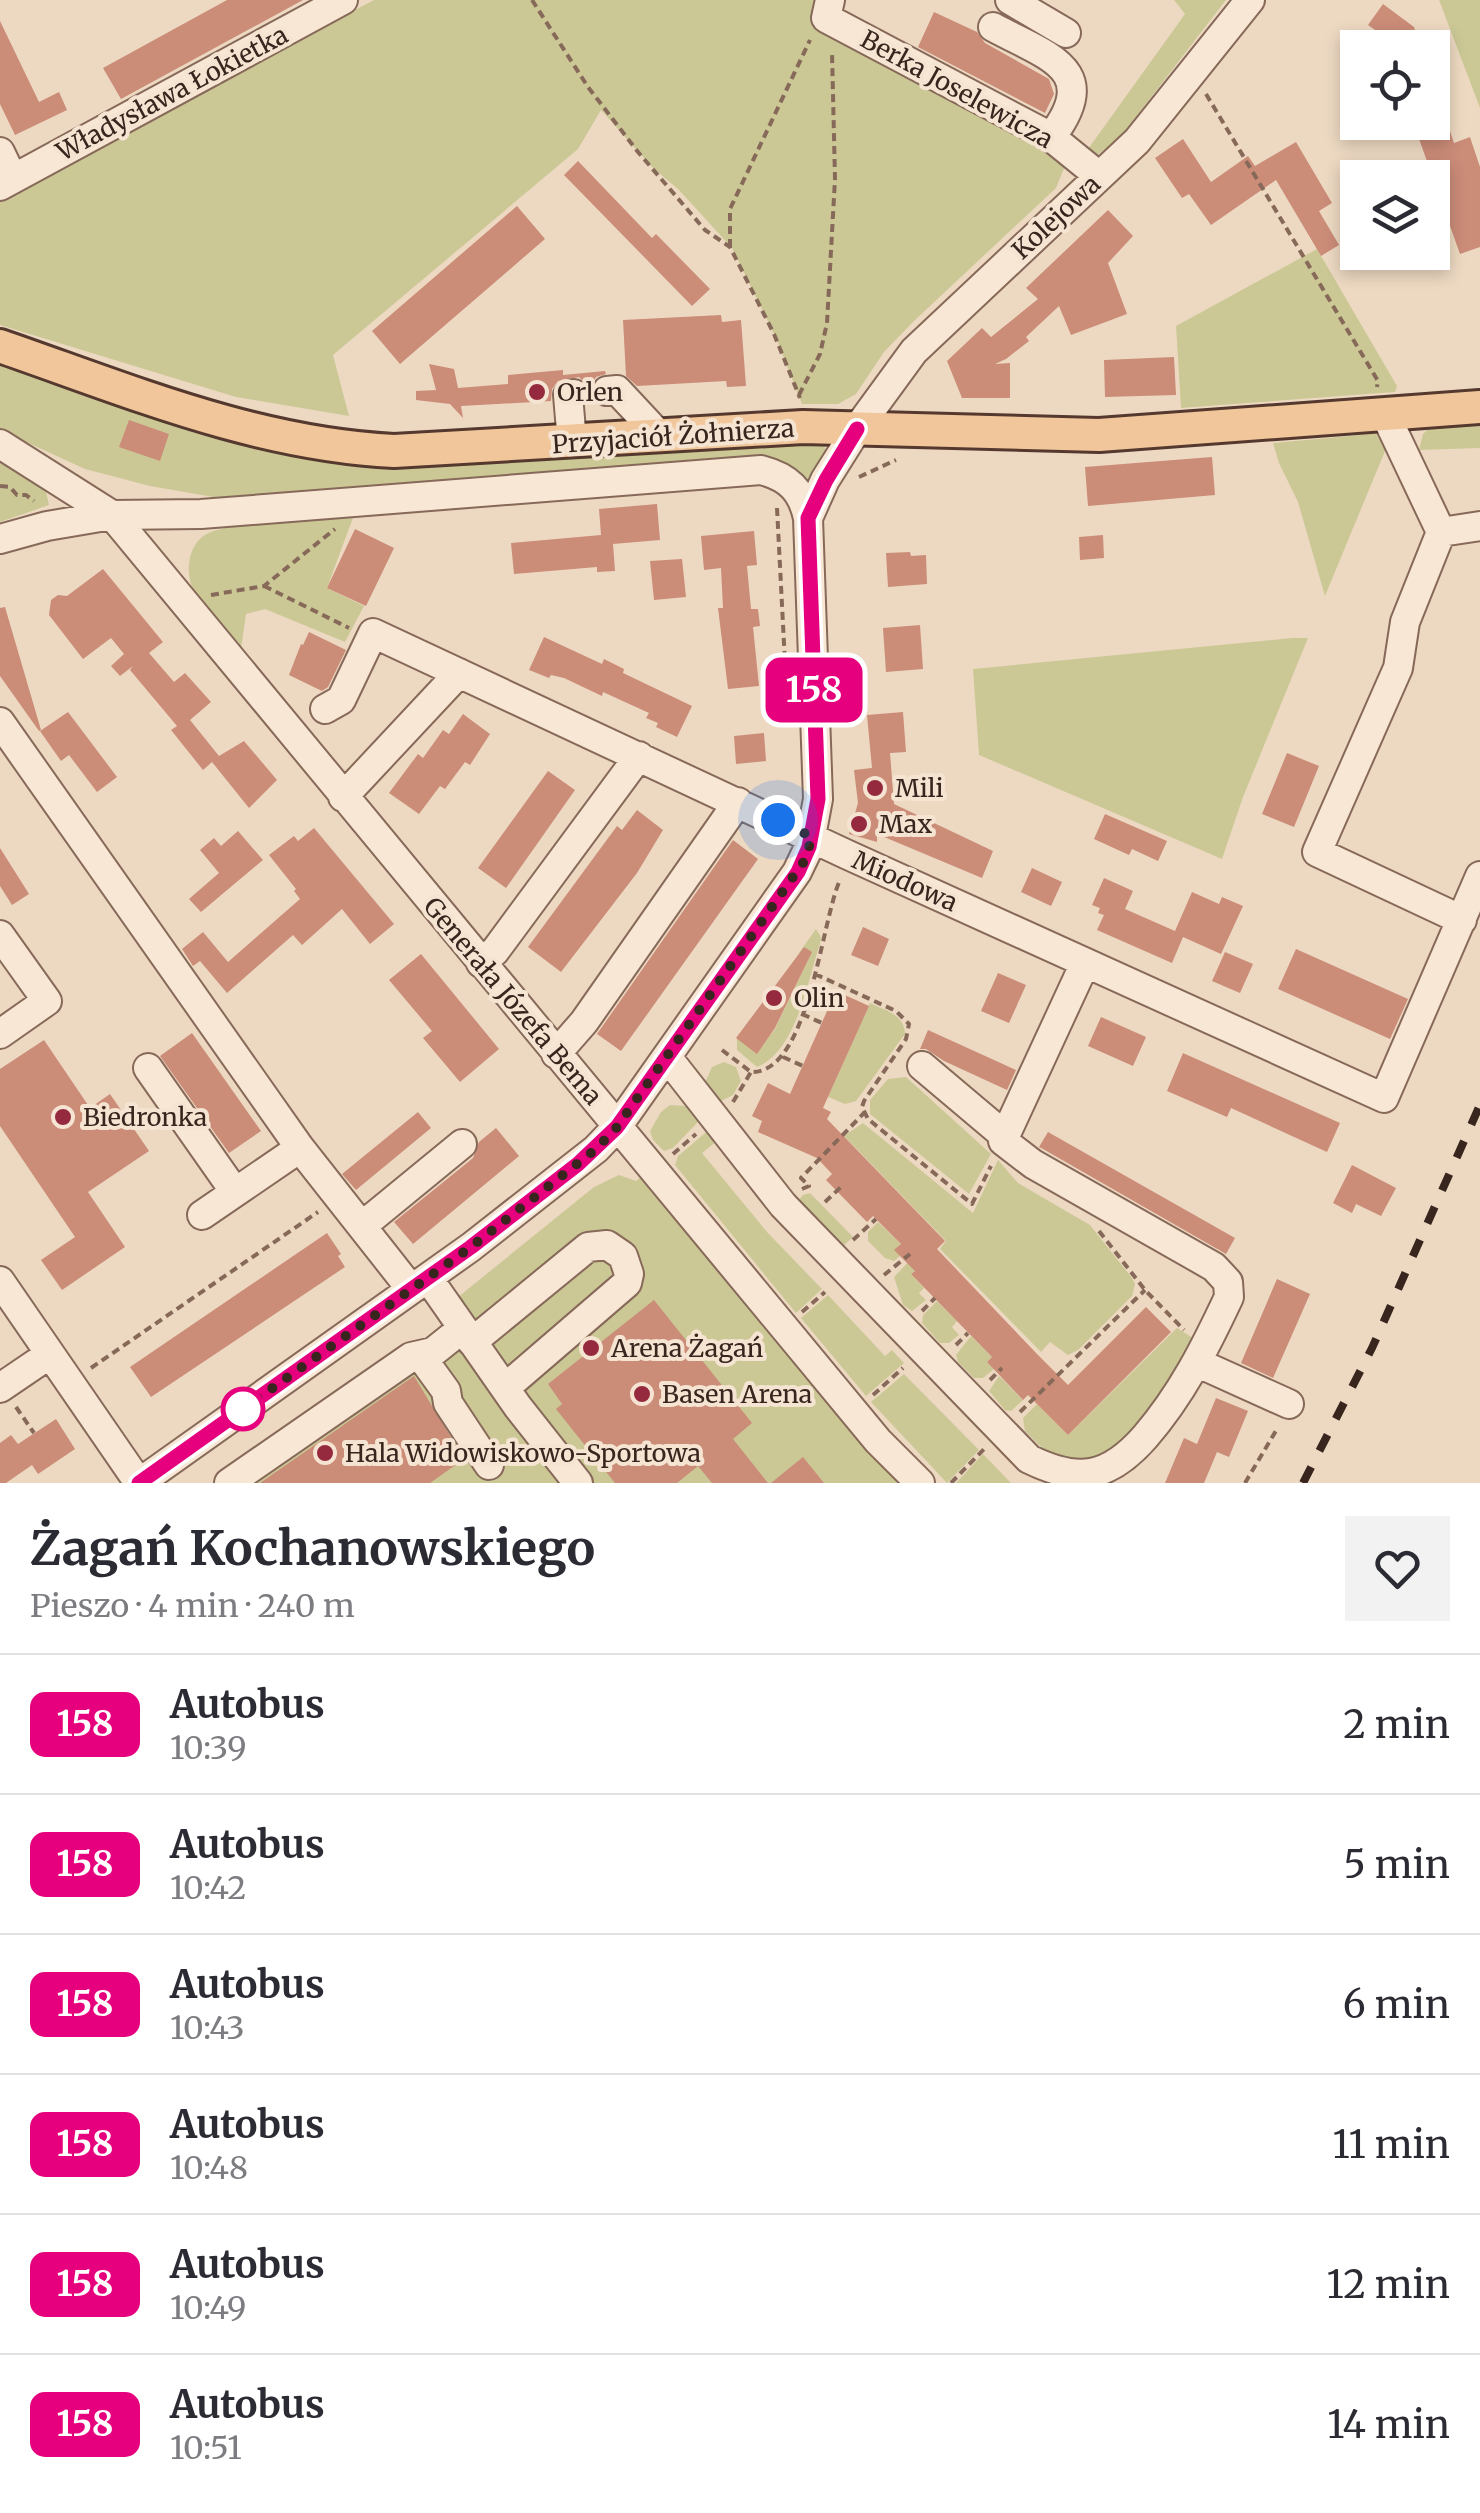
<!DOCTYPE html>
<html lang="pl">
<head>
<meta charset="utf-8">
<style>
	body { margin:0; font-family:Merriweather,serif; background:#f2f2f3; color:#2b2b33; height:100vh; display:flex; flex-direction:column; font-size:38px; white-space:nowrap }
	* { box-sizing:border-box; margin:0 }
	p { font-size:32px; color:#7c7c81 }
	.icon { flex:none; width:55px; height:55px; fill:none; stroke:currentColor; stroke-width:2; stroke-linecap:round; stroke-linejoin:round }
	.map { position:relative; height:1483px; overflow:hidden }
	.side { display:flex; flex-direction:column; background:#fff; flex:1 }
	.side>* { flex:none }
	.badge { padding:0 20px; border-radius:15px; font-size:35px; line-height:65px }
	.buttons { position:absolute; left:1340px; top:30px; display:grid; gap:20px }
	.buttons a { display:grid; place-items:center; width:110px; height:110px; border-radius:0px; background:#fff; box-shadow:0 5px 15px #0003; font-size:50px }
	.you { position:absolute; width:50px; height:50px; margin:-25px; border:8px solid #fff; border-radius:50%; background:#1a73e8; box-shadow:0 0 0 15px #1a73e833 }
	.map>.badge { position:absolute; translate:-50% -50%; box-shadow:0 0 0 5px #fff }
	.round { display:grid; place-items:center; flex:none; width:105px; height:105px; border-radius:0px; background:#f2f2f3 }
	.overview { display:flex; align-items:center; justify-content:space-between; height:170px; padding:0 30px }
	h1 { font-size:48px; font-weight:700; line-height:75px }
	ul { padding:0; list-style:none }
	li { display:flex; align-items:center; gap:30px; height:140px; padding:0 30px; border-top:2px solid #e1e1e2 }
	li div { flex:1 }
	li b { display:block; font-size:38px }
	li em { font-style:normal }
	li .badge { min-width:110px; font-weight:700; text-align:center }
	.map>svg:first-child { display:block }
</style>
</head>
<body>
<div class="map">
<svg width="1480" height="1483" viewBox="0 0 1480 1483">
	<rect width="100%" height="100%" fill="#edd9c2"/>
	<path fill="#cbc896" d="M374,0H822L1049,146L1065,166L1056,188L914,321L884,352L856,394L838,404H802L776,338L732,248L679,190L651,166L601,110L578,149L333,355L349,416L236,397L0,325V197Z
		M1174,0H1226L1118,140L1096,156H1083L1185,14Z
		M1439,0H1480V108Z
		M1317,249L1397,386L1395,392L1181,408L1176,326Z
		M0,362L217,438L319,460L437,465L594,452L822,441L827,453L804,484L697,459L526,477L219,498L150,486L85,469L0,430Z
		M1480,425V448L1419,450L1423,434L1428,429Z
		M1394,432L1406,450L1385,451L1325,596L1298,502L1279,463L1273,443Z
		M0,457L45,487L49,505L0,522Z
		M354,515L327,588L364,606L345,642L265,609L246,614L240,656C224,634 201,612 192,587C186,570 188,549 202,537C221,520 323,518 354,515Z
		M1292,638H1308L1243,797L1222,859L979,755L973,669Z
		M816,929L821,937L820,944C807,981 797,1051 757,1067L737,1050V1036L757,1053L775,1029L808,960L799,953Z
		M870,1003C886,1011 904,1014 905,1034L856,1101L845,1104L828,1097Z
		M724,1062L736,1067L741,1081L733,1095L719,1102L704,1085L712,1067Z
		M906,1077L991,1154L969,1194L870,1114V1100L888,1079Z
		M670,1105L686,1106L698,1122L673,1148L664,1151L653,1140L650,1131L661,1112Z
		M863,1123L973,1213L998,1160L1018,1183L1090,1225L1132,1278L1135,1284L1132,1296L1078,1350L1068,1355L1050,1342L1041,1352L940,1249L946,1241L844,1136Z
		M711,1128L717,1141L702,1153L767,1232L822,1289L796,1313L675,1165L678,1156Z
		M619,1175L636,1181L640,1178L866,1447L901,1483H249L464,1331L447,1306L594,1187Z
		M810,1193L853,1237L839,1250L797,1202L803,1195Z
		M878,1222L901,1244L895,1250L900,1256L894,1261L885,1258L868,1241V1232Z
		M913,1257L921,1265L911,1274L924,1288L919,1293L926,1300L912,1311L903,1305L894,1277Z
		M828,1295L885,1356L892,1350L904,1363L866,1396L801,1318Z
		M937,1301L957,1321L952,1327L959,1335L949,1343H940L922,1323L923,1315Z
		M1177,1328L1193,1338C1172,1385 1135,1436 1093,1465L1052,1458L1025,1431L1023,1418L1037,1404L1068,1435Z
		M971,1336L992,1357L987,1362L994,1369L983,1378H974L958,1362L956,1355Z
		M904,1374L979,1450L947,1483L871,1402Z
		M999,1376L1023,1400L1011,1411L1005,1410L989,1391Z
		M983,1454L1011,1483H956Z"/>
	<path fill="#cb8c78" d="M227,0H303L121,99L103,68Z
		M1383,4L1414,27L1421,48H1400L1368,25Z
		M934,12L977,32L985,43L1049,79L1054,94L1045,113L918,47Z
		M0,21L39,102L59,92L67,110L15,135L0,104Z
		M1413,122H1447L1454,143L1470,137L1480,167V247L1460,254Z
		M1183,139L1211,182L1248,156L1255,166L1296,142L1332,203L1319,211L1339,245L1321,256L1276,180L1211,225L1189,194L1182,198L1155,158Z
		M578,161L652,238L656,234L710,289L692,306L564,175Z
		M517,206L545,239L400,364L372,331Z
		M1108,210L1133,236L1108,263L1127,314L1071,335L1059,306L1026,337L1029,341L1006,359L995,364L1010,363V398H962L947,361L982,328L991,337L1038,299L1026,288Z
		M721,315L722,322L741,320L746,386L727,387L726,381L637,386L626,376L623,320Z
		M1174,357L1176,395L1105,397L1104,360Z
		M429,364L454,369L458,388L508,384V375L563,370V375L605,371L606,374L596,377L590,388L579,377L558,381L552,389L551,401L461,406L463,418L450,404L416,400V391L436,390Z
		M129,420L169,434L160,461L119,447Z
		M1212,457L1215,495L1088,506L1085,467Z
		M657,504L660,540L613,544L615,571L597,572V567L514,574L511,543L601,535L599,509Z
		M355,529L394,548L366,606L327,588Z
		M754,531L757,565L747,566L751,609H758L760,626L753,627L759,686L728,689L718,608H723L721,568L704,570L701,536Z
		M1103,535L1104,558L1080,560L1079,537Z
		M910,552L911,556L926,555L927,584L888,587L886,553Z
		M682,559L686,597L654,600L650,561Z
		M103,569L163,642L149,653L174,682L185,673L211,702L190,720L219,756L244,741L277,780L249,808L212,762L203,770L171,730L177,726L130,670L133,666L120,676L111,666L124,654L111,638L83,659L49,615L51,600L58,595L67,596Z
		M5,607L41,730L39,731L0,676V608Z
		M920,625L923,669L886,672L883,628Z
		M309,632L346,650L328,687L322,691L289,675L301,644L303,645Z
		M544,637L602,664L604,659L624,669L623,673L692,706L677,737L656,727L658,723L646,718L649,713L603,692L602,696L564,678L551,675L549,678L529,670Z
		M68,712L117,777L97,792L69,755L61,761L40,731Z
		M903,712L906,752L890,753L894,804L993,851L982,878L877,834V842L849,834L858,803L854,770L872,768L867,715Z
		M463,714L490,734L470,765L465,762L445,789L440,786L419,814L389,793L418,754L423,758L443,730L449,734Z
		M764,733L766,761L736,764L734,736Z
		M1287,753L1319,766L1294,827L1262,814Z
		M548,771L575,790L506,888L478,868Z
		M637,810L663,830L637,873L561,972L528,947L617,826L622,830Z
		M1105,814L1167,841L1158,861L1132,849L1129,855L1094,839Z
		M314,828L394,924L370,944L342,909L302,945L293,935L227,993L200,961L193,966L182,949L203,932L228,962L300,899L294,891L296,889L269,855L294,836L298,841Z
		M238,831L263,860L201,912L189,899L219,873L200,850L214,838L221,846Z
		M733,840L758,859L621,1051L597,1034Z
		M0,848L29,894L12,905L0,886Z
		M1032,868L1062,882L1051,906L1021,892Z
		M1104,878L1133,891L1125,909L1175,931L1192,892L1219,904L1222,897L1243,906L1221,954L1183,937L1172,963L1097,930L1104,915L1098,913L1100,908L1092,905Z
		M863,927L889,939L878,966L851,955Z
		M804,947L812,952L775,1028L757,1054L736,1038Z
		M1296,949L1408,999L1390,1039L1278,989Z
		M1225,952L1253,964L1240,993L1212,981Z
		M421,954L499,1049L460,1082L423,1038L432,1031L389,980Z
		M998,973L1026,985L1009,1023L981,1011Z
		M836,991L869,1006L823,1108L831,1112L827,1119L945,1241L937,1249L1038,1355L1068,1385L1146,1307L1171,1332L1068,1435L1028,1395L1023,1400L987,1362L992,1357L911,1274L915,1271L894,1250L901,1244L873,1216L867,1222L826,1180L832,1174L817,1158L758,1132L762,1121L752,1116L768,1083L790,1094Z
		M1101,1017L1146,1037L1133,1066L1088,1046Z
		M928,1030L1016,1070L1007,1090L944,1061L926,1049H920Z
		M192,1033L261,1131L229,1153L160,1056Z
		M44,1040L90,1108L110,1094L149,1151L88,1192L125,1247L62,1290L41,1260L75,1237L0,1126V1069Z
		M1183,1053L1340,1123L1327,1152L1231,1108L1227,1117L1167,1091Z
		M418,1112L431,1128L356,1190L342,1174Z
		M496,1128L519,1156L413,1244L394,1222L473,1158L479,1142Z
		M1048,1132L1235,1238L1226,1254L1043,1149L1039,1147Z
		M1352,1165L1396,1188L1381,1216L1356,1204L1352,1213L1333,1203Z
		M327,1233L341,1254L338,1256L345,1267L151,1397L130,1367Z
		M1277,1279L1310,1294L1273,1378L1241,1363Z
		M654,1300L752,1423L733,1439L768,1483H712L698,1466L677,1483H615L556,1409L562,1404L548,1384Z
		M414,1376L464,1459L430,1483H260Z
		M1216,1398L1248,1411L1229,1457L1217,1452L1204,1483H1165L1184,1438L1197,1444Z
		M56,1419L75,1449L38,1474L32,1465L6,1483H0V1443L11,1435L18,1444Z
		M803,1457L824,1483H771Z"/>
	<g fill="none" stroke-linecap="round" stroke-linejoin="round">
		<defs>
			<path id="minor" d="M830,0L826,18L1051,137L1099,176
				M1010,0L1066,33
				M993,27C1046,56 1104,69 1051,137
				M0,152L13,179
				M0,186L343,0
				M607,391L617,390L659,435
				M1386,416L1441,532L1405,622L1398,668L1317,852L1462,920
				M572,442L568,395L574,394
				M0,444L112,515L878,1441L920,1483
				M1441,532L1480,526
				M0,539L47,526L112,515L201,514L761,470C788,477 802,490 808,518
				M325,709L341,700L373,633L848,855L1384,1098L1480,876
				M0,722L300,1148L411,1289
				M343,797L459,673
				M0,935L47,1001L0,1034
				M481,963L495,951L639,756
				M556,1054L584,1022L738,802
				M667,1057L783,1205L1029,1459C1078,1483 1108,1479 1145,1437C1182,1394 1205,1348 1229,1297L1228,1282L1214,1267L1033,1164L1003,1141L1005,1136L922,1066
				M148,1068L235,1192
				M1005,1136L1085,963
				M202,1215L300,1148
				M362,1226L462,1144
				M428,1278L518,1407L578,1483
				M0,1281L139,1483
				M472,1342L588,1247L607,1245L623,1256L629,1274L627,1283L505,1388
				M420,1355L446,1391L448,1403L489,1465
				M1198,1363L1289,1404
				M0,1388L50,1354
				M139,1483L471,1247L596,1149L617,1127L797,872L809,847L818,799L808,518L825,480L857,429L914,351L1137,141L1250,0
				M229,1483L411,1357L433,1352L463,1328"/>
			<path id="major" d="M0,346C130,391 255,444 394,451L803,427L1099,435L1480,407"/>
		</defs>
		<use href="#minor" stroke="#876959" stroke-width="32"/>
		<use href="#major" stroke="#55392e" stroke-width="38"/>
		<path stroke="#876959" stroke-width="4" stroke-dasharray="8 5" stroke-linecap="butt" d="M532,0L588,87L638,152L705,230L730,247L774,334L800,398
			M1206,94L1378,381L1377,387
			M730,247V209L810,40
			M799,395L820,354L827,323L835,179L832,52
			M859,477L896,460
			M0,486L10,487L17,495H26L34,501
			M777,508L785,663
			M264,586L349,628
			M211,595L264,586L335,529
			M815,974L896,1011L909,1024L906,1039L864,1101L862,1107L868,1119L972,1204L991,1166
			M802,1014L822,1023
			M722,1050L751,1072C809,1074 821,922 840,880
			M783,1057L803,1066
			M733,1102L751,1072
			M673,1154L696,1134
			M802,1189L809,1186L801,1178L864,1113
			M825,1202L842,1186
			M1099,1231L1145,1290L1184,1330
			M853,1240L876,1219
			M884,1275L910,1254
			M922,1311L935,1298
			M802,1312L825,1292
			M956,1345L968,1333
			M91,1368L318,1212
			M990,1380L1002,1368
			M873,1395L903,1368
			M16,1407L34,1433
			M1020,1412L1145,1290
			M951,1483L985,1448
			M1245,1483L1277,1429"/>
		<use href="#minor" stroke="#f8e7d5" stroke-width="28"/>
		<use href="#major" stroke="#f0c69a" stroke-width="32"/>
		<path stroke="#37251e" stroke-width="8" stroke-dasharray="18 18" stroke-linecap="butt" d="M1303,1483L1372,1348L1480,1105"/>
	</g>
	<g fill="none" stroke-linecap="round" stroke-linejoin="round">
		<defs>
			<path id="line" d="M139,1483L471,1247L578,1164L617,1127L798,872L809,847L818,799L808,518L826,480L857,429"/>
		</defs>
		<use href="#line" stroke="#fff" stroke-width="22"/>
		<use href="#line" stroke="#e6007e" stroke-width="15"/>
		<path stroke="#37251e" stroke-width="10" stroke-dasharray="0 18" d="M243,1409L471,1247L596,1149L617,1127L805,860L812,837L778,820"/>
	</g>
	<g fill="#952a3e" stroke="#f5e4d2" stroke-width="4">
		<circle cx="537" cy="392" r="10"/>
		<circle cx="875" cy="788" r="10"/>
		<circle cx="859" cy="824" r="10"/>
		<circle cx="774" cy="998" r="10"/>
		<circle cx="63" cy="1117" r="10"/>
		<circle cx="591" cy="1348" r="10"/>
		<circle cx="642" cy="1394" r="10"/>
		<circle cx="325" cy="1453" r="10"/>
	</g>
	<circle fill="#fff" stroke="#e6007e" stroke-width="5" cx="243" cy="1409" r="20"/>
	<g text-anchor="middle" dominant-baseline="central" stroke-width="8" stroke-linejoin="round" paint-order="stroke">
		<g font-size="25" fill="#37251e" stroke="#f5e4d2">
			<text transform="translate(957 89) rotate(29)">Berka Joselewicza</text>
			<text transform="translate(172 93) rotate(-28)">Władysława Łokietka</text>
			<text transform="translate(1056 217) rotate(-43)">Kolejowa</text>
			<text transform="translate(673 436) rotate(-4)">Przyjaciół Żołnierza</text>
			<text transform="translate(905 881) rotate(24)">Miodowa</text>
			<text transform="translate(513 1001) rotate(50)">Generała Józefa Bema</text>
		</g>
		<g font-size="25" fill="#37251e" stroke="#f5e4d2" text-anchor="start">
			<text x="557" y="392">Orlen</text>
			<text x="895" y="788">Mili</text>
			<text x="879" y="824">Max</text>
			<text x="794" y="998">Olin</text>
			<text x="83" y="1117">Biedronka</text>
			<text x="611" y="1348">Arena Żagań</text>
			<text x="662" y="1394">Basen Arena</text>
			<text x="345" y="1453">Hala Widowiskowo-Sportowa</text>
		</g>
	</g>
</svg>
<div class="buttons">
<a><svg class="icon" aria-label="locate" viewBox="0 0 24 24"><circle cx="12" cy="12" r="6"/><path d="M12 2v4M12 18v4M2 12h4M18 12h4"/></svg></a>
<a><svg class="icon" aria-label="layers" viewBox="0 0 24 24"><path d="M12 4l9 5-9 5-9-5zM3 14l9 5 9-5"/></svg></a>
</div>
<div class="you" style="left:778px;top:820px"></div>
<b class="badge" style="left:814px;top:690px;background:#e6007e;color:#fff">158</b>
</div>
<section class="side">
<div class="overview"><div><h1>Żagań Kochanowskiego</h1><p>Pieszo · 4 min · 240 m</p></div><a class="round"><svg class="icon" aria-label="heart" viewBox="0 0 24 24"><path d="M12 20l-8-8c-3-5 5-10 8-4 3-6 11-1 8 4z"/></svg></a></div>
<ul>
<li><span class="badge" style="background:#e6007e;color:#fff">158</span><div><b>Autobus</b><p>10:39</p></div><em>2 min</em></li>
<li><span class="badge" style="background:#e6007e;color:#fff">158</span><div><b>Autobus</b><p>10:42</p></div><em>5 min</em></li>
<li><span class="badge" style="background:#e6007e;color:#fff">158</span><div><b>Autobus</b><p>10:43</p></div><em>6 min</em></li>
<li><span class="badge" style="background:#e6007e;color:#fff">158</span><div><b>Autobus</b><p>10:48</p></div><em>11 min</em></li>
<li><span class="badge" style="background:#e6007e;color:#fff">158</span><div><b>Autobus</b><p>10:49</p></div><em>12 min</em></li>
<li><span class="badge" style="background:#e6007e;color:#fff">158</span><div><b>Autobus</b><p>10:51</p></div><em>14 min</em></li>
</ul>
</section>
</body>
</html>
